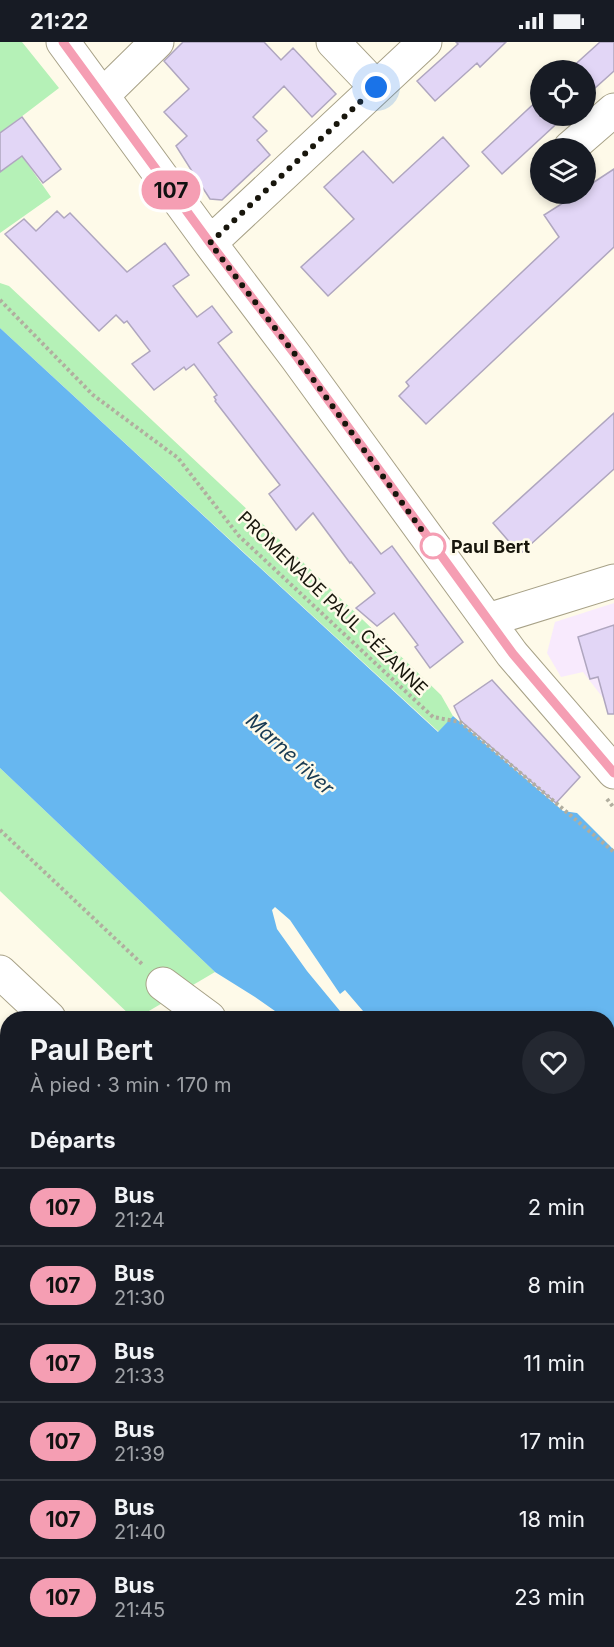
<!DOCTYPE html>
<html lang="fr">
<head>
<meta charset="utf-8">
<style>
	body { margin:0; font-family:Inter,sans-serif; background:#242831; color:#f1f3f6; height:100vh; display:flex; flex-direction:column; font-size:22px; white-space:nowrap }
	* { box-sizing:border-box; margin:0 }
	p { font-size:20px; color:#9ea1a6 }
	.icon { flex:none; width:33px; height:33px; fill:none; stroke:currentColor; stroke-width:2; stroke-linecap:round; stroke-linejoin:round }
	.map { position:relative; flex:1; overflow:hidden }
	.details { position:absolute; left:0px; top:969px; width:615px; height:636px; display:flex; flex-direction:column; background:#171b24; border-radius:24px 24px 0 0; box-shadow:0 3px 9px #0003 }
	.details>* { flex:none }
	.badge { padding:0 12px; border-radius:20px; font-size:21px; line-height:39px }
	.fabs { position:absolute; left:530px; top:18px; display:grid; gap:12px }
	.fabs a { display:grid; place-items:center; width:66px; height:66px; border-radius:50%; background:#171b24; box-shadow:0 3px 9px #0003; font-size:30px }
	.you { position:absolute; width:30px; height:30px; margin:-15px; border:4px solid #fff; border-radius:50%; background:#1a73e8; box-shadow:0 0 0 9px #1a73e833 }
	.map>.badge { position:absolute; translate:-50% -50%; box-shadow:0 0 0 3px #fff }
	h2 { padding:0 30px; font-size:22px; line-height:54px }
	.round { display:grid; place-items:center; flex:none; width:63px; height:63px; border-radius:32px; background:#242831 }
	.headline { display:flex; align-items:center; justify-content:space-between; height:102px; padding:0 30px }
	h1 { font-size:28px; font-weight:700; line-height:45px }
	ul { padding:0; list-style:none }
	li { display:flex; align-items:center; gap:18px; height:78px; padding:0 30px; border-top:2px solid #363941 }
	li div { flex:1 }
	li b { display:block; font-size:22px }
	li em { font-style:normal }
	li .badge { min-width:66px; font-weight:700; text-align:center }
	.status { display:flex; justify-content:space-between; align-items:center; height:42px; padding:0 30px; background:#171b24; direction:ltr }
	.status svg { height:16px; fill:currentColor }
	.map>svg:first-child { display:block }
</style>
</head>
<body>
<div class="status"><b>21:22</b><svg viewBox="0 0 49 12"><path d="M0 12V9h3v3zM5 12V6h3v6zM10 12V3h3v9zM15 12V0h3v12zM26 1h20v11H26zM47 4h2v5h-2z"/></svg></div>
<div class="map">
<svg width="614" height="1605" viewBox="0 0 614 1605">
	<rect width="100%" height="100%" fill="#fefae9"/>
	<path fill="#f8eafd" d="M614,561V670L583,630L561,635L547,611L555,580Z"/>
	<path fill="#b5f1b7" d="M0,0H22L59,46L0,91Z
		M22,114L51,155L0,191V128L2,129Z
		M0,241L9,244L283,501L441,653L453,674L439,690L0,286Z
		M0,726L215,930L137,976H133L0,849Z"/>
	<path fill="#67b7f0" d="M0,286L438,690L453,674L563,769L577,771L614,808V1184L608,1177V976H369L345,948L340,952L290,878L275,865L272,868L277,887L307,929L340,969H343L350,976H285L255,955L215,930L0,726Z
		M0,1162L7,1169V1222L0,1216Z
		M608,1277L614,1285V1353L608,1345Z
		M309,1598H400L406,1605H321Z"/>
	<path fill="#e2d6f6" stroke="#afa6bf" stroke-width="1.5" d="M183,0H264L281,18L293,6L336,52L312,75L284,44L253,75L267,89L257,98L270,113L222,158L210,157L195,134L176,104L187,94L164,70L189,47L164,19Z
		M456,0H506L480,25L477,21L435,59L417,39L458,2Z
		M600,0H614V29L585,55V28H569Z
		M540,56V74H565L502,132L482,110Z
		M22,75L61,127L43,141L22,114L0,130V91Z
		M443,95L469,124L328,254L301,225L354,177L324,145L363,109L393,141Z
		M614,127V205L426,382L399,354L409,344L406,340L559,195L544,173L577,152H585V146Z
		M57,169L64,176L70,171L127,230L165,201L189,233L173,244L197,275L212,264L232,290L218,301L381,512L392,504L463,600L430,626L415,605L418,603L394,571L377,584L356,566L375,551L351,520L350,521L313,471L296,488L269,452L280,443L215,359L216,358L214,355L217,353L194,322L186,328L184,325L154,348L132,322L150,309L127,279L124,281L116,273L99,289L5,192L24,177L36,189Z
		M614,371V427L520,512L493,481Z
		M614,583V672H608L598,635L590,637L578,595Z
		M492,638L580,735L556,761L461,679L454,664Z"/>
	<g fill="none" stroke-linecap="round" stroke-linejoin="round">
		<defs>
			<path id="minor" d="M63,0L210,201L296,315L512,612L614,730
				M333,0L376,45
				M103,53L157,0
				M570,106L614,68
				M210,201L425,0
				M488,578L614,539
				M163,942L209,976
				M608,1378L614,1385
				M0,1391L8,1399
				M0,1459L8,1479
				M608,1557L614,1552
				M93,1598L100,1605
				M6,1605L15,1598"/>
			<path id="major" d="M243,1598L260,1605"/>
			<path id="highway" d="M0,930L49,976
				M0,1023L8,1030
				M474,1598L479,1605
				M554,1598L559,1605"/>
		</defs>
		<use href="#minor" stroke="#a7a187" stroke-width="35"/>
		<use href="#major" stroke="#a7a187" stroke-width="35"/>
		<use href="#highway" stroke="#a7a187" stroke-width="35"/>
		<path stroke="#b1ae9f" stroke-width="4" stroke-dasharray="3 3" stroke-linecap="butt" d="M0,258L93,353L178,416L239,494L433,675L460,680L614,810
			M607,757L614,766
			M0,788L143,923
			M608,1028L614,1022"/>
		<use href="#minor" stroke="#fff" stroke-width="33"/>
		<use href="#major" stroke="#fff" stroke-width="33"/>
		<use href="#highway" stroke="#fff" stroke-width="33"/>
	</g>
	<g fill="none" stroke-linecap="round" stroke-linejoin="round">
		<defs>
			<path id="line" d="M63,0L210,201L297,315L513,612L614,731"/>
		</defs>
		<use href="#line" stroke="#fff" stroke-width="14"/>
		<use href="#line" stroke="#f59eb3" stroke-width="9"/>
		<path stroke="#18160c" stroke-width="6" stroke-dasharray="0 10.8" d="M376,45L210,201L297,315L439,512L433,504"/>
	</g>
	<circle fill="#fff" stroke="#f59eb3" stroke-width="3" cx="433" cy="504" r="12"/>
	<g text-anchor="middle" dominant-baseline="central" stroke-width="5" stroke-linejoin="round" paint-order="stroke">
		<g font-size="18" font-weight="bold" fill="#18160c" stroke="#fefae9" text-anchor="start">
			<text x="451" y="504">Paul Bert</text>
		</g>
		<g font-size="18" fill="#18160c" stroke="#fefae9">
			<text transform="translate(333 561) rotate(44)">PROMENADE PAUL CÉZANNE</text>
		</g>
		<g font-size="20" font-style="italic" fill="#183a52" stroke="#fefae9">
			<text transform="translate(290 712) rotate(42)">Marne river</text>
		</g>
	</g>
</svg>
<div class="fabs">
<a><svg class="icon" aria-label="locate" viewBox="0 0 24 24"><circle cx="12" cy="12" r="6"/><path d="M12 2v4M12 18v4M2 12h4M18 12h4"/></svg></a>
<a><svg class="icon" aria-label="layers" viewBox="0 0 24 24"><path d="M12 4l9 5-9 5-9-5zM3 14l9 5 9-5"/></svg></a>
</div>
<div class="you" style="left:376px;top:45px"></div>
<b class="badge" style="left:171px;top:148px;background:#f59eb3;color:#111">107</b>
<section class="details">
<div class="headline"><div><h1>Paul Bert</h1><p>À pied · 3 min · 170 m</p></div><a class="round"><svg class="icon" aria-label="heart" viewBox="0 0 24 24"><path d="M12 20l-8-8c-3-5 5-10 8-4 3-6 11-1 8 4z"/></svg></a></div>
<h2>Départs</h2>
<ul>
<li><span class="badge" style="background:#f59eb3;color:#111">107</span><div><b>Bus</b><p>21:24</p></div><em>2 min</em></li>
<li><span class="badge" style="background:#f59eb3;color:#111">107</span><div><b>Bus</b><p>21:30</p></div><em>8 min</em></li>
<li><span class="badge" style="background:#f59eb3;color:#111">107</span><div><b>Bus</b><p>21:33</p></div><em>11 min</em></li>
<li><span class="badge" style="background:#f59eb3;color:#111">107</span><div><b>Bus</b><p>21:39</p></div><em>17 min</em></li>
<li><span class="badge" style="background:#f59eb3;color:#111">107</span><div><b>Bus</b><p>21:40</p></div><em>18 min</em></li>
<li><span class="badge" style="background:#f59eb3;color:#111">107</span><div><b>Bus</b><p>21:45</p></div><em>23 min</em></li>
</ul>
</section>
</div>
</body>
</html>
